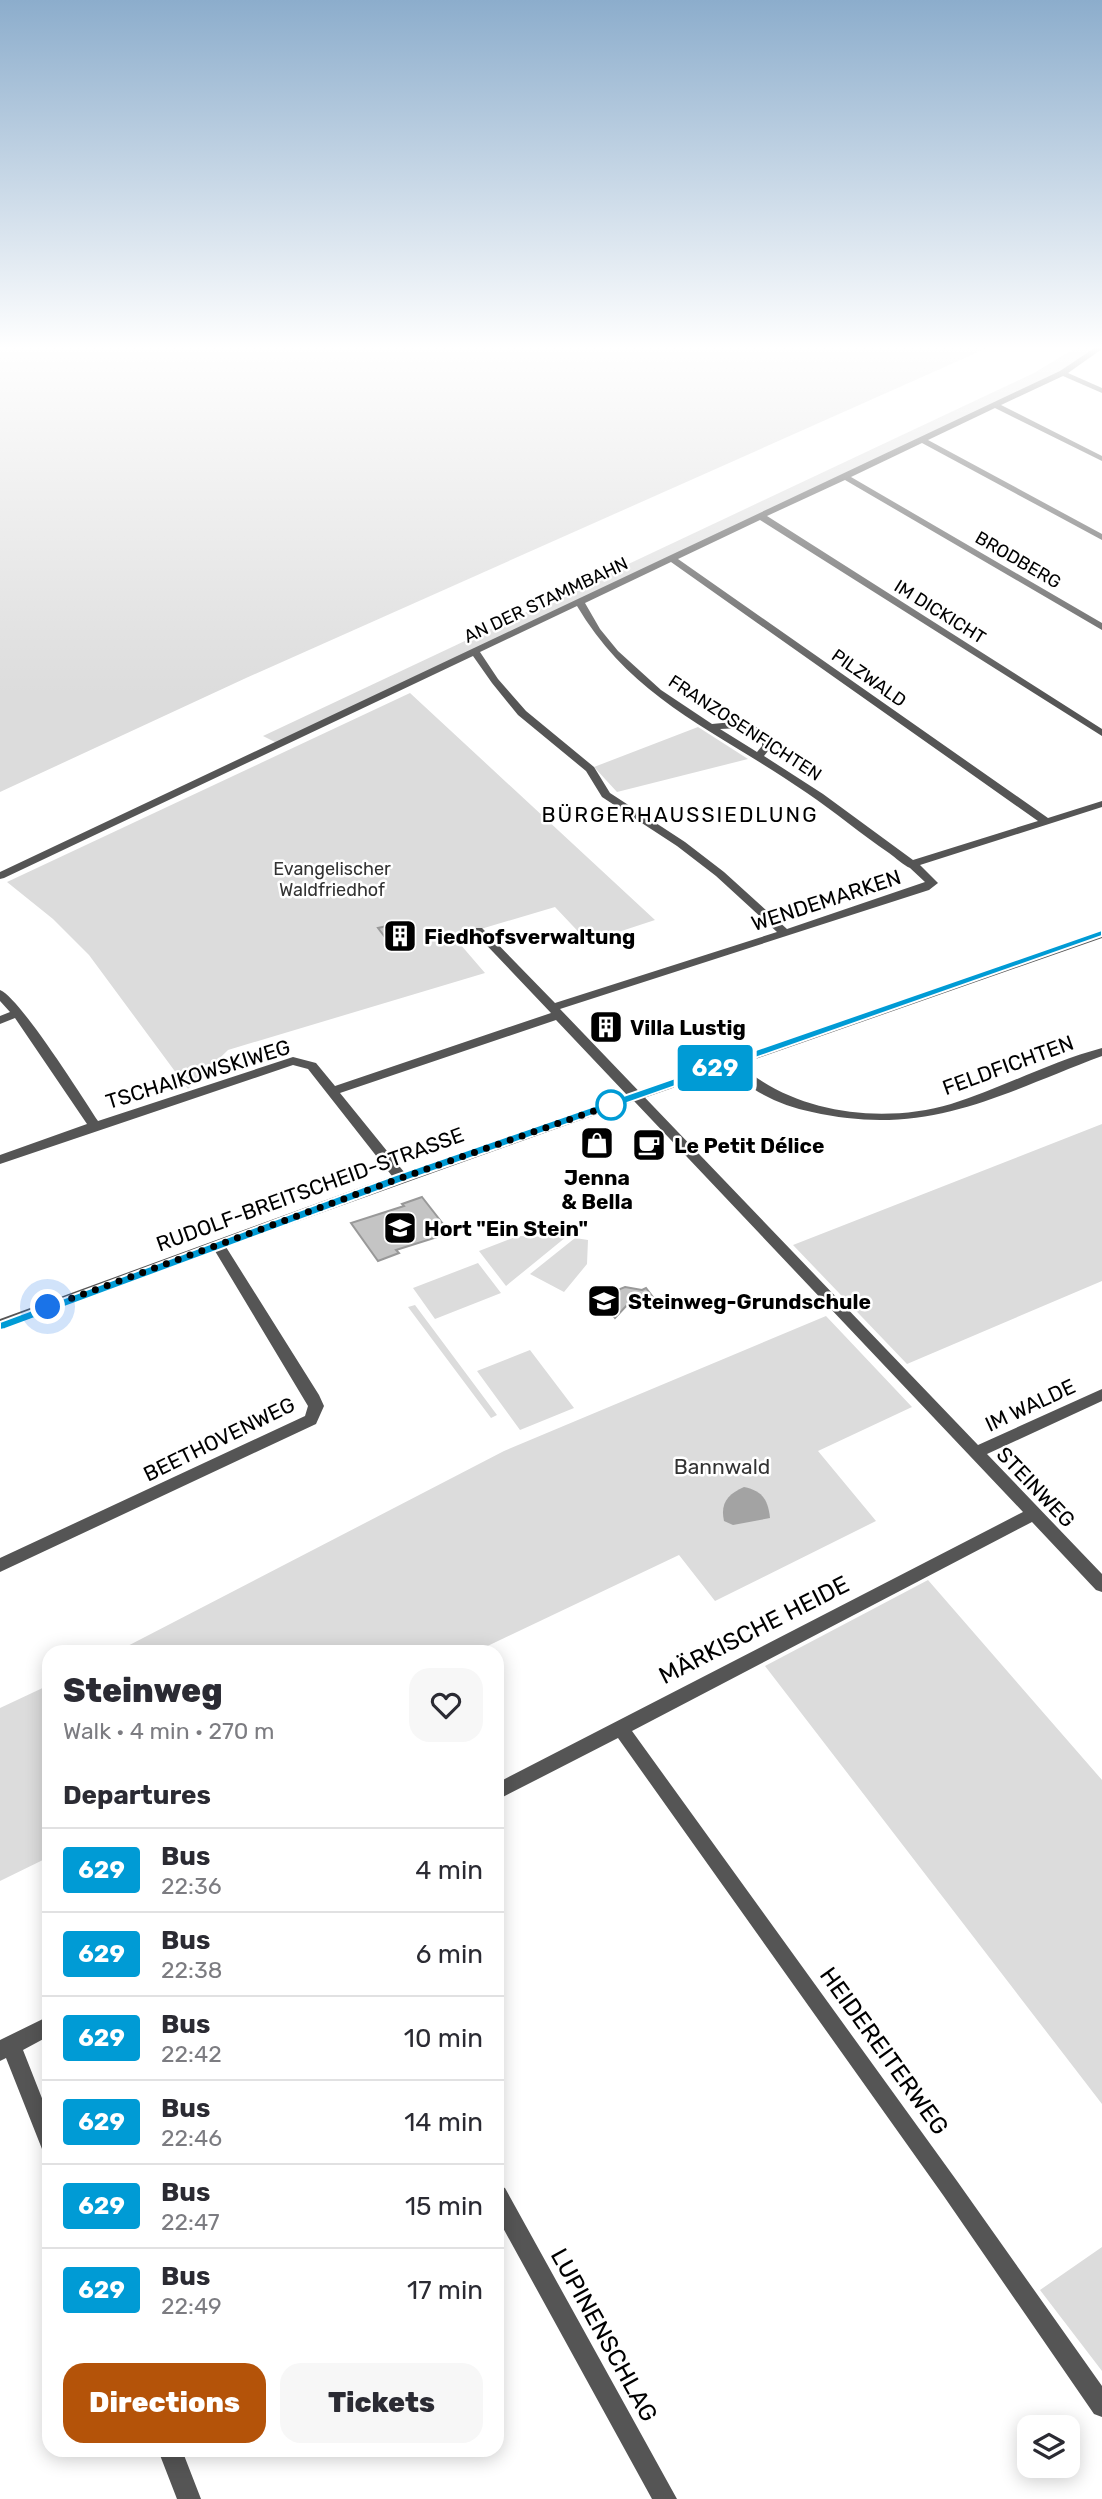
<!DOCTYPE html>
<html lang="en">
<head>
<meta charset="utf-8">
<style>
	body { margin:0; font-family:Rubik,sans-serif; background:#f7f7f7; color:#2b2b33; height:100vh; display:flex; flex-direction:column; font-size:26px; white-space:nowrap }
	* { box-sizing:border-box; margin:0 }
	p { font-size:23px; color:#7c7c81 }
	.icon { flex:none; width:38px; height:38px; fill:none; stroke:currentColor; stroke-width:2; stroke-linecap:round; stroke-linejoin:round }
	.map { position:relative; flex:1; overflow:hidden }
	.drawer { position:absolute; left:42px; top:1645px; width:462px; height:812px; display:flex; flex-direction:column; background:#fff; border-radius:21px; box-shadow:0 4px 18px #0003 }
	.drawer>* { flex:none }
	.badge { padding:0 14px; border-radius:5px; font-size:24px; line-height:46px }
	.tools { position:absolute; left:1017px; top:2415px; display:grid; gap:14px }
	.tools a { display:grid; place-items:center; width:63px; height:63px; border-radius:14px; background:#fff; box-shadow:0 4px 18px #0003; font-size:35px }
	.you { position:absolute; width:35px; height:35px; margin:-18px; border:5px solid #fff; border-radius:50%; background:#1a73e8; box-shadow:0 0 0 10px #1a73e833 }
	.map>.badge { position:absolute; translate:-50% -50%; box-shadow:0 0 0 4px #fff }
	h2 { padding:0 21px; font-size:26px; line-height:63px }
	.round { display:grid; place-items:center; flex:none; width:74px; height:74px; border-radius:21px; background:#f7f7f7 }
	.head { display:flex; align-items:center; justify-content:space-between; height:119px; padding:0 21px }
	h1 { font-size:33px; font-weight:800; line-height:52px }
	.cta { display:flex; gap:14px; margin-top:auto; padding:14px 21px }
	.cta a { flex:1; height:80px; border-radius:21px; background:#b45309; color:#fff; font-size:28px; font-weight:800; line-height:80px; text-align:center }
	.cta a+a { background:#f7f7f7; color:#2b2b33 }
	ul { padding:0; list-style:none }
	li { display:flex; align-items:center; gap:21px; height:84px; padding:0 21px; border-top:2px solid #e1e1e2 }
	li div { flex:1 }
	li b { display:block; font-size:26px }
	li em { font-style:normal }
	li .badge { min-width:77px; font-weight:700; text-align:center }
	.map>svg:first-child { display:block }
</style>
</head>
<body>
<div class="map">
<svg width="1102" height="2499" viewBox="0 0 1102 2499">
	<rect width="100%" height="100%" fill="#fff"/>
	<path fill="#dcdcdc" d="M0,345H994L246,678L0,792Z
		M1080,345L1102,346L1063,373L281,745L263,736L1034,373Z
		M410,693L655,920L588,942L555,907L454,937L485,973L228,1050L188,1089L89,955L53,919L7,882Z
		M698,727L748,759L617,792L594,767Z
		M1102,1124V1281L907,1364L793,1245Z
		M518,1236L566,1237L506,1286L479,1251Z
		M575,1238L588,1240L587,1264L564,1292L530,1274Z
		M478,1263L501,1293L435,1319L413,1288Z
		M415,1305L497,1415L491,1418L408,1307Z
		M826,1316L912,1407L818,1451L876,1521L715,1601L679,1555L475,1652H116L504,1451Z
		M530,1350L574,1408L520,1430L477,1371Z
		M928,1580L1102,1780V2104L765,1666Z
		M49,1685V1857L0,1881V1708Z
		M1102,2247V2371L1040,2290Z"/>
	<path fill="#a3a3a3" d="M744,1487C762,1491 768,1499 770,1518L733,1525L724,1521C720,1503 728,1494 744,1487Z"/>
	<path fill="#c4c4c4" stroke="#999" stroke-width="2" d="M396,924L409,940L391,945L378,928Z
		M599,1134L610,1146L594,1151L583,1139Z
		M422,1197L450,1233L396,1250L399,1253L378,1261L351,1223L404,1206L402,1204Z
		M625,1287L642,1290L646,1288L659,1305L628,1304L615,1318L605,1306L610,1293Z"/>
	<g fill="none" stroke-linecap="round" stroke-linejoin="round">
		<path fill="#555" fill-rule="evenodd" d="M1099,345H1102V349L1068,373L1102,388V393L1063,376L1001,405L1102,456V461L995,408L928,440L1102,534V540L922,443L851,477L1102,623V630L845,480L767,516L1102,729V736L760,520L678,559L1048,818L1102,801V807L920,865L938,883L929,890L560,1009L978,1445L1102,1389V1401L987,1454L1102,1574V1592L1096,1590L1032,1522L632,1731L957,2181L1102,2386V2417L1094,2414L943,2195L618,1738L497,1800V1783L1023,1512L634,1101L226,1247L319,1395L324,1406L316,1424L0,1572V1558L305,1416L308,1406L215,1251L0,1330V1319L392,1176L308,1069L293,1065L0,1164V1155L87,1124L15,1018L0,1024V1016L10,1012L0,1001V990C20,998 82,1097 98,1121L293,1057L316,1063L335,1086L551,1013L474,932V928H482L555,1003L777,932L716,876L677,846L602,797L586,771L518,715L492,683L473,656L4,878L0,879V872L1060,371ZM671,562L1038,821L913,860L823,794L764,756L772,746V740L765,732L752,725L733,722L712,724L661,690L618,651L600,629L585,603ZM577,606C633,701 721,733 807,793C835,812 861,834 889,853C896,858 903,865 910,868L925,882L787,929L724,872L685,842L610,793L594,767L526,711L498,679L480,652ZM741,728L751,732L762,741V746L757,752L720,729ZM556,1020L627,1095L404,1172L340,1093Z
			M1102,1048V1056C998,1095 927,1138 812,1112C779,1105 746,1090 725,1063L731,1059L735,1060C789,1113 880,1125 951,1104C1002,1088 1050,1062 1102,1048Z
			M49,2016V2036L23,2050L49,2116V2152L42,2149L6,2058L0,2061V2040Z
			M497,2185L505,2188L677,2499H652L497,2217Z
			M158,2450H182L201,2499H177Z"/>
		<path fill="#555" fill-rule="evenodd" d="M1102,931V938L641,1099L636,1100L630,1096L631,1093Z"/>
	</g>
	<linearGradient id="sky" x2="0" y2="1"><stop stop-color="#8cadcc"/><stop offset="0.5" stop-color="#fff"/><stop offset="1" stop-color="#fff" stop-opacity="0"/></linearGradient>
	<rect width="1102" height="695" fill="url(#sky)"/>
	<path fill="#009bd5" stroke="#fff" stroke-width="2" d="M1102,930V936L405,1181L5,1329L0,1330V1322L396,1175Z"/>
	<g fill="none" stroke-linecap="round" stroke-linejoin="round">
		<path stroke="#000" stroke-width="7" stroke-dasharray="0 12.6" d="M48,1307L401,1178L614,1104L611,1105"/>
	</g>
	<defs>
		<symbol id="building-square" viewBox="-11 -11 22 22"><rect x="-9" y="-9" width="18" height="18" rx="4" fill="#000" stroke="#fff"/><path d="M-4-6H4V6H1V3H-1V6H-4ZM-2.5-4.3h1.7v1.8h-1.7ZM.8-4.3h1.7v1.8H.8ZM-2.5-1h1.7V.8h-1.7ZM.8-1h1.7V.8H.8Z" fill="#fff"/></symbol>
		<symbol id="shop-square" viewBox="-11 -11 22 22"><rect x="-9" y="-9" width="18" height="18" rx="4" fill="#000" stroke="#fff"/><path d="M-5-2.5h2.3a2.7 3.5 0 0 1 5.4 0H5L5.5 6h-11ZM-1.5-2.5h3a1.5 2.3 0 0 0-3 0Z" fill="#fff"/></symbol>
		<symbol id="cafe-square" viewBox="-11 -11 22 22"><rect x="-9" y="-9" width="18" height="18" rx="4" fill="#000" stroke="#fff"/><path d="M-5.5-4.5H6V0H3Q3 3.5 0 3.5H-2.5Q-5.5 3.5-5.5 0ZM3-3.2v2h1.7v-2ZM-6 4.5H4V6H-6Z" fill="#fff"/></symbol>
		<symbol id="school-square" viewBox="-11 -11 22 22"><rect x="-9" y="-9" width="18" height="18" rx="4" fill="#000" stroke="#fff"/><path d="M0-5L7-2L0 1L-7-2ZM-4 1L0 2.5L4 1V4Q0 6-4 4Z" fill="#fff"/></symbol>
	</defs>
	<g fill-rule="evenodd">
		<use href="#building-square" x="381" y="917" width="38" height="38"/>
		<use href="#building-square" x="587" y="1008" width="38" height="38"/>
		<use href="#shop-square" x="578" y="1124" width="38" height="38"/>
		<use href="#cafe-square" x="630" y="1126" width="38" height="38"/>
		<use href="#school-square" x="381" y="1209" width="38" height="38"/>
		<use href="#school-square" x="585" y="1282" width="38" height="38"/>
	</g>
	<circle fill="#fff" stroke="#009bd5" stroke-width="3.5" cx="611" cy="1105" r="14"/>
	<g text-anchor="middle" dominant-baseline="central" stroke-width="5" stroke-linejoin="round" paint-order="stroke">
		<g font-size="18" fill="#000" stroke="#fff">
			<text transform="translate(1018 560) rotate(30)">BRODBERG</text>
			<text transform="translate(546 600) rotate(-25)">AN DER STAMMBAHN</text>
			<text transform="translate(940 612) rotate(32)">IM DICKICHT</text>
			<text transform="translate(869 678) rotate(35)">PILZWALD</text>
			<text transform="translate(745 728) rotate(33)">FRANZOSENFICHTEN</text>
		</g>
		<g font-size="18" fill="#333" stroke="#fff">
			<text x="332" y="869">Evangelischer<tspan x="332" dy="21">Waldfriedhof</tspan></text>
		</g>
		<g font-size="21" letter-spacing="2" fill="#000" stroke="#fff">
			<text x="680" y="814">BÜRGERHAUSSIEDLUNG</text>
		</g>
		<g font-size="21" fill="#000" stroke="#fff">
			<text transform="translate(826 900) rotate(-18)">WENDEMARKEN</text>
			<text transform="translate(1008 1065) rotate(-20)">FELDFICHTEN</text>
			<text transform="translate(198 1074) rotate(-17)">TSCHAIKOWSKIWEG</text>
			<text transform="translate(310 1189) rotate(-20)">RUDOLF-BREITSCHEID-STRASSE</text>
			<text transform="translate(1030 1405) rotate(-25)">IM WALDE</text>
			<text transform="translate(219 1439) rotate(-26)">BEETHOVENWEG</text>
			<text transform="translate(1036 1487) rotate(46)">STEINWEG</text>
		</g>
		<g font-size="21" font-weight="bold" fill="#000" stroke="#fff" text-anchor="start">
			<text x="424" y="936">Fiedhofsverwaltung</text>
			<text x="630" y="1027">Villa Lustig</text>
			<text x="674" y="1145">Le Petit Délice</text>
			<text x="597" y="1177" text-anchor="middle">Jenna<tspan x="597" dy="24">&amp; Bella</tspan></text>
			<text x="424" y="1228">Hort "Ein Stein"</text>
			<text x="628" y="1301">Steinweg-Grundschule</text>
		</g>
		<g font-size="21" fill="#333" stroke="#fff">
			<text x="722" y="1466">Bannwald</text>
		</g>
		<g font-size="24" fill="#000" stroke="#fff">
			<text transform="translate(754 1630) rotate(-27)">MÄRKISCHE HEIDE</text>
			<text transform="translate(884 2051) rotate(54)">HEIDEREITERWEG</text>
			<text transform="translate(604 2335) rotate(61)">LUPINENSCHLAG</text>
		</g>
	</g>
</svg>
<div class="tools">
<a><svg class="icon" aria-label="layers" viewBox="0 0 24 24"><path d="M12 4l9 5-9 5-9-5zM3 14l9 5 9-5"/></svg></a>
</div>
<div class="you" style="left:48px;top:1307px"></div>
<b class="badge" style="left:715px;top:1068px;background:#009bd5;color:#fff">629</b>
<section class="drawer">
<div class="head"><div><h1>Steinweg</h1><p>Walk · 4 min · 270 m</p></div><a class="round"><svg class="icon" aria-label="heart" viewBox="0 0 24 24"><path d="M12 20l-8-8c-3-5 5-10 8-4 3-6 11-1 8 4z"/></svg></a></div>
<h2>Departures</h2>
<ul>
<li><span class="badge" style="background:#009bd5;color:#fff">629</span><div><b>Bus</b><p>22:36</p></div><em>4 min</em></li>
<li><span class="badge" style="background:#009bd5;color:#fff">629</span><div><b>Bus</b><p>22:38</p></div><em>6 min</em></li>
<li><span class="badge" style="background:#009bd5;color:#fff">629</span><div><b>Bus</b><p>22:42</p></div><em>10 min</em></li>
<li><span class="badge" style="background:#009bd5;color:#fff">629</span><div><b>Bus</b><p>22:46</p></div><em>14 min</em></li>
<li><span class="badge" style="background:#009bd5;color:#fff">629</span><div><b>Bus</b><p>22:47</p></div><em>15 min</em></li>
<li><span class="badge" style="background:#009bd5;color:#fff">629</span><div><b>Bus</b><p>22:49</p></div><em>17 min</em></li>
</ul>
<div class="cta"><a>Directions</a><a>Tickets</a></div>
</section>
</div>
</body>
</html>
